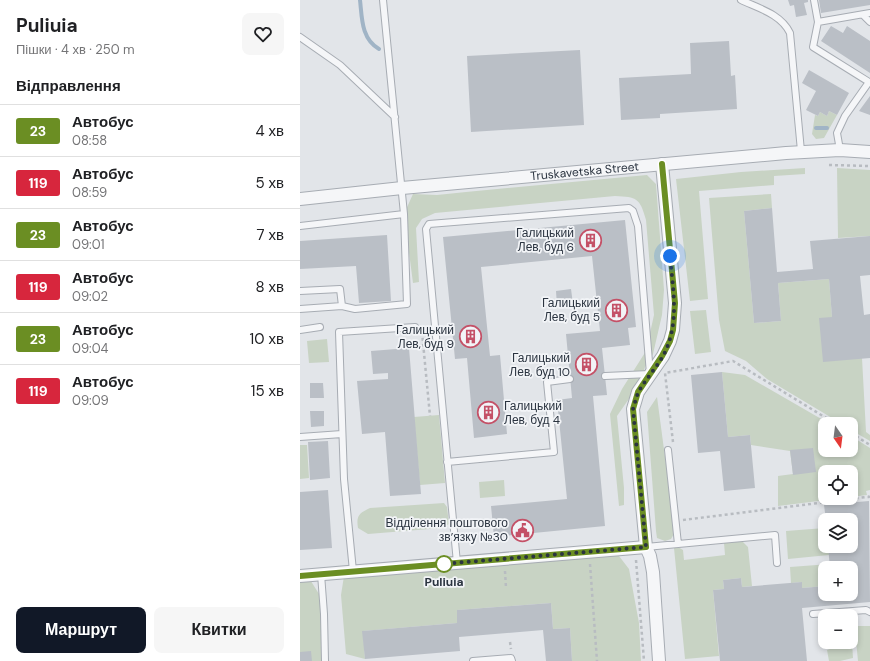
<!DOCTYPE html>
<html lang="uk">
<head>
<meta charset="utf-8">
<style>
	body { margin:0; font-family:"DM Sans",sans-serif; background:#f6f6f6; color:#202124; height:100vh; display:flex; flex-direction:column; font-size:15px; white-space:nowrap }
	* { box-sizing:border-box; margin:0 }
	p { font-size:13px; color:#757577 }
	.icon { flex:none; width:22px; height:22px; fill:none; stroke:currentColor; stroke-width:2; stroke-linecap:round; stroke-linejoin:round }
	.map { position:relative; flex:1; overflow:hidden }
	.drawer { display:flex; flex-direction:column; background:#fff; width:300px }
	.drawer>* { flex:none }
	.badge { padding:0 8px; border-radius:3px; font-size:14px; line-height:26px }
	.needle { width:26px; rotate:166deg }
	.tools { position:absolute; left:518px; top:417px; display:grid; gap:8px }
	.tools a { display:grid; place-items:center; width:40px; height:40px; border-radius:8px; background:#fff; box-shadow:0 2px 6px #0003; font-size:20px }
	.you { position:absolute; width:20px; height:20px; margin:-10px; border:3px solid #fff; border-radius:50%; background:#1a73e8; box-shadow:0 0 0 6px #1a73e833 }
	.map>.badge { position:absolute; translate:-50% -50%; box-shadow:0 0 0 2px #fff }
	h2 { padding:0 16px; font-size:15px; line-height:36px }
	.round { display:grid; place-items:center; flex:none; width:42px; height:42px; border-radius:8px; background:#f6f6f6 }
	.headline { display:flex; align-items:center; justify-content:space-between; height:68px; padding:0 16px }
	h1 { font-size:19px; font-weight:700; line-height:30px }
	.action { display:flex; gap:8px; margin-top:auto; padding:8px 16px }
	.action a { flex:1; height:46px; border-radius:8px; background:#111827; color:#fff; font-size:16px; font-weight:700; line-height:46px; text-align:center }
	.action a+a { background:#f6f6f6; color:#202124 }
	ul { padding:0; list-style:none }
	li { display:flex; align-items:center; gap:12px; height:52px; padding:0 16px; border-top:1px solid #e0e0e0 }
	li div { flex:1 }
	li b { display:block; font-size:15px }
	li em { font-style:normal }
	li .badge { min-width:44px; font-weight:700; text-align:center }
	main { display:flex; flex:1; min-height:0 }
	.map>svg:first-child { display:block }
</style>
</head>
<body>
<main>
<section class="drawer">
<div class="headline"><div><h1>Puliuia</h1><p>Пішки · 4 хв · 250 m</p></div><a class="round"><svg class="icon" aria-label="heart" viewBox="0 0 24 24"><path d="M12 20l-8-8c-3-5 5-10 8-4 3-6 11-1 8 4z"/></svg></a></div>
<h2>Відправлення</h2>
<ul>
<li><span class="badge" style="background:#6b8e23;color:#fff">23</span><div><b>Автобус</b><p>08:58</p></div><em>4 хв</em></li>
<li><span class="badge" style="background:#d7263d;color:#fff">119</span><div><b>Автобус</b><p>08:59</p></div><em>5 хв</em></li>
<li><span class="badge" style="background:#6b8e23;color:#fff">23</span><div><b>Автобус</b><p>09:01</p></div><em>7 хв</em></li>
<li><span class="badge" style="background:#d7263d;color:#fff">119</span><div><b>Автобус</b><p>09:02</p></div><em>8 хв</em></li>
<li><span class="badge" style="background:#6b8e23;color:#fff">23</span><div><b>Автобус</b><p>09:04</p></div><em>10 хв</em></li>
<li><span class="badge" style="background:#d7263d;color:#fff">119</span><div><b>Автобус</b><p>09:09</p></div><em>15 хв</em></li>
</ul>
<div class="action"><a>Маршрут</a><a>Квитки</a></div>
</section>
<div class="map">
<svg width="570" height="661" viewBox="0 0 570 661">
	<rect width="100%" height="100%" fill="#e2e5e9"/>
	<path fill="#c8d3c4" d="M529,111L537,115L524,138L516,139L512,134L515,115L518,116L520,112L527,116Z
		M505,168V174L474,176V185L399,191L408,299L390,301L376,179L441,172Z
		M537,168L570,170V236L538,238Z
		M347,175L356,184L364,290L362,315L353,354L345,367L340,383L317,416L324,488V505L319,506L310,414L322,389L346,351L354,315L346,220C340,198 337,197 315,196L135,213L122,219L116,228L119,282L113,283L104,214L113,194L137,195L166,192Z
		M471,194L472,208L444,211L454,323L481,321L478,283L529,279L532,317L562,358L566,432L570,435V441L551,430V424H542L467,379L446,361L425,351L419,320L409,198Z
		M406,310L411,352L395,354L390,311Z
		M27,339L29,362L9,363L7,341Z
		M422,372L445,375L530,424H525V450H551V436L570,448V490L566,491L567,495L551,497V472H525V498H543L478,506V476L493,474L490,451L451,445L450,435L428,437Z
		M357,397L375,532L371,539L365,541L357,538L356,531L347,412Z
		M139,415L145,483L120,485L114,417Z
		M0,445H7L9,478L0,479Z
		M204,480L205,496L180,498L179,482Z
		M144,503L147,507L149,524L142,528L68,534L58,528C56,516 59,513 70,508Z
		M525,528V546H528L529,555L488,559L486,531Z
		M442,541L448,547L452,586L442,587L441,578L423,580L424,589L413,590L419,656L385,659L374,548L378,547L383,550L384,560L425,555L424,543Z
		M286,555L319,556L329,569L339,623L341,661H272L270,628L253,629L251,603L157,610V623L63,631L65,659L46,654L41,595L44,576Z
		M530,564V568H525V586L502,588V582L491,583L490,567Z
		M9,578L19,594L27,617L22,635L29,661H12L0,652V579Z
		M558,626H570V661H558L555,630Z
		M551,627L553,658L540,661H529L527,650L536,647L537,642H551Z"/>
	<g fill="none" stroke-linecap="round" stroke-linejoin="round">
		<path stroke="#a0b4c6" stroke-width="4" d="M60,0C62,17 61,39 79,49
			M516,128H527"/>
	</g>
	<path fill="#babfc6" d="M488,0H508V2L504,3L507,15L496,17L494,5L490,6Z
		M519,0H570V5L521,13Z
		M531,26L543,33L547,26L570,41V73L521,41Z
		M429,41L431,76L435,75L437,109L360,114V118L321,120L319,78L391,74L390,43Z
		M280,50L284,125L171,132L167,56Z
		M509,70L549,93L537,115L529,111L527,116L520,112L518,116L506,110L516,91L502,83Z
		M570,96V115L559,111Z
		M472,208L477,272L513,269L510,241L570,236V275L560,276L564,315L570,314V358L523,362L519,318L532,317L529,279L478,283L481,321L454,323L444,211Z
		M325,220L336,327L328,328L330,345L302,348L307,395L293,396L305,526L194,537L191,506L267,499L257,400L272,398L266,334L300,331L292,256L181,267L190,356L200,355L207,434L174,438L167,358L155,359L143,237Z
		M87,235L91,301L59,303L56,266L0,269V241Z
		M271,289L273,304L257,306L256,291Z
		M109,348L121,494L90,496L85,432L62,434L57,381L88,379V373L73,374L71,351Z
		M422,372L428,437L450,435L455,488L424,491L420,451L398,453L391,375Z
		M10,383H23L24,398H10Z
		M10,411H24V426L11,427Z
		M28,441L30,478L10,480L8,442Z
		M513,448L516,472L493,475L490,450Z
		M28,490L32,548L0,550V492Z
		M569,501L570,602L502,608L507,661H420L413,590L424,589L423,580L441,578L442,587L502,582V588L525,586V594H551V568H530L528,546H551V520H526L524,505Z
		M251,603L253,629L270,628L272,661H246L243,630L159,637L160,651L65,659L62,631L157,623V610Z
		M11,651L12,661H0V652Z"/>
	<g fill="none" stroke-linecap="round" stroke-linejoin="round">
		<defs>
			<path id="lane" d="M83,0L104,214
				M441,0C458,8 481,14 490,33L501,151
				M514,0L518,22L513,47L569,82L545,116L537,133L540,150
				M563,15L570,22
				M518,22L570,13
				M0,37L40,65L95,117
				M0,226L104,214L107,304L55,309L42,306L0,309
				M0,291L40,289L42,306
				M0,330L20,327
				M0,437L42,434
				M368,450L378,544
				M147,462L254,452L247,382L270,379
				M346,547L475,535L477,563
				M157,563L126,229L129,224L329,208L333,211L338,226L350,374L305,376
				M53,571L44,479L39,332L115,327
				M21,574L24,614L25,661
				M513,614L566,610L570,612
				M173,661L211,658L212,661"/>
			<g id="street">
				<path id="s1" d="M0,199L102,188L486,153L540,150L570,152"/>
				<path d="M0,576L346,547"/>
				<path d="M359,661L353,572L350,556L346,547L333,409L338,392L363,356L370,341L373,330L375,303L362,164"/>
			</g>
		</defs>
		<use href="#lane" stroke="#a7acb3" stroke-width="8"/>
		<use href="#street" stroke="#a7acb3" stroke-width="14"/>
		<path stroke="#b8bcc1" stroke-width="2.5" stroke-dasharray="3 3" stroke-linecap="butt" d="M529,165L570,166
			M122,332L130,416
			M551,433L570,445
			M373,442L365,373L433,361L536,424
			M383,520L566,497H569L570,493
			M336,560L344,661
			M290,564L297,661
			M205,571L206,588
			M210,642L211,649"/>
		<use href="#lane" stroke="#f5f6f8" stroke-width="6"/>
		<use href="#street" stroke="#f5f6f8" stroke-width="12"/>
	</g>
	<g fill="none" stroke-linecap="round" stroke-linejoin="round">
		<defs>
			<path id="line" d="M0,576L346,547L333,409L338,392L362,356L370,341L373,330L375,303L362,164"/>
		</defs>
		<use href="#line" stroke="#fff" stroke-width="9"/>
		<use href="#line" stroke="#6b8e23" stroke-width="6"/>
		<path stroke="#2b3440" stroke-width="4" stroke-dasharray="0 7.2" d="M144,564H142L346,547L333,409C335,403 336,397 339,391C346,379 356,368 363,356C380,325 373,290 370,256"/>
	</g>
	<defs>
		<symbol id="building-ring" viewBox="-11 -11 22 22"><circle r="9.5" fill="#f2f4f7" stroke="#c45167" stroke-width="1.5"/><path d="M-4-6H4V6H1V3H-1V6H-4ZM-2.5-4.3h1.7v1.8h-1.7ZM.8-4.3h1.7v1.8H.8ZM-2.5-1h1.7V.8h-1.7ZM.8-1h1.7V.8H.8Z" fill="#c45167"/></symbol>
		<symbol id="civic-ring" viewBox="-11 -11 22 22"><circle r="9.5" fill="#f2f4f7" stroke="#c45167" stroke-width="1.5"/><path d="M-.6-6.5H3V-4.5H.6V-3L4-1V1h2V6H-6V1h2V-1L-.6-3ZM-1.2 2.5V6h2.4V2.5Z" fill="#c45167"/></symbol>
	</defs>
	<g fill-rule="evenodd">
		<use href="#building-ring" x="278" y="228" width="25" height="25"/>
		<use href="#building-ring" x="304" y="298" width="25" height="25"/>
		<use href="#building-ring" x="158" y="324" width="25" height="25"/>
		<use href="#building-ring" x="274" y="352" width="25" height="25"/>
		<use href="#building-ring" x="176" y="400" width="25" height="25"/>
		<use href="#civic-ring" x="210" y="518" width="25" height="25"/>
	</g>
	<circle fill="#fff" stroke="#6b8e23" stroke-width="2" cx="144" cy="564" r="8"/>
	<g text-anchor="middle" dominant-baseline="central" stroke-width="3.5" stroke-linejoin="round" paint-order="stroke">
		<g font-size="12" fill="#2b3440" stroke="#f2f4f7">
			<text stroke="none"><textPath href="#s1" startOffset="286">Truskavetska Street</textPath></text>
		</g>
		<g font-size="12" fill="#2b3440" stroke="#f2f4f7" text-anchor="end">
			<text x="274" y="233">Галицький<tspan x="274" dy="14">Лев, буд 6</tspan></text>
			<text x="300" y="303">Галицький<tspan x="300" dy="14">Лев, буд 5</tspan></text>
			<text x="154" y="330">Галицький<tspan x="154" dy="14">Лев, буд 9</tspan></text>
			<text x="270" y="358">Галицький<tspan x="270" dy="14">Лев, буд 10</tspan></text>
			<text x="204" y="406" text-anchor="start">Галицький<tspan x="204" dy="14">Лев, буд 4</tspan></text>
			<text x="208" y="523">Відділення поштового<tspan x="208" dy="14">зв’язку №30</tspan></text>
		</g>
		<g font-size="12" font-weight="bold" fill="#2b3440" stroke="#f2f4f7">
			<text x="144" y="582">Puliuia</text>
		</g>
	</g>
</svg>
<div class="tools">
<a><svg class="needle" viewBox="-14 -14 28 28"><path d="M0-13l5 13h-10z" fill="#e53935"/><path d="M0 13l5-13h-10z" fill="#757577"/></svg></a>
<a><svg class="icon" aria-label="locate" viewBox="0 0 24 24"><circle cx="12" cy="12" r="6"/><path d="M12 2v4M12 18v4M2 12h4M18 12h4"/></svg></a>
<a><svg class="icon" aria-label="layers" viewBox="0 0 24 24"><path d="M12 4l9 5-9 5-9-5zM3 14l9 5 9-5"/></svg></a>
<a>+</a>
<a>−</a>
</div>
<div class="you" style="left:370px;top:256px"></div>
</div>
</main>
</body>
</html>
